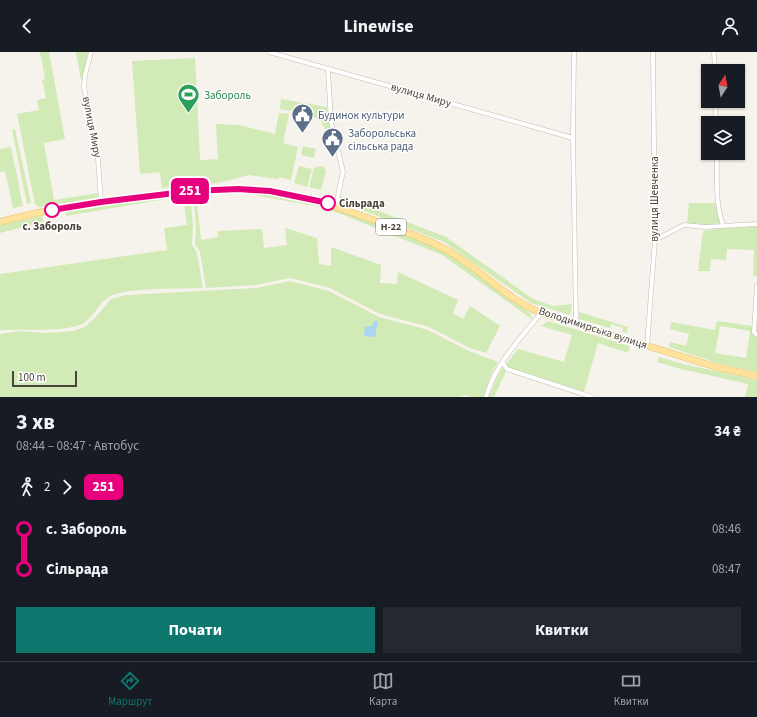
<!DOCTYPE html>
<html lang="uk">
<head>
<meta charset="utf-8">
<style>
	body { margin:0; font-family:"Source Sans 3",sans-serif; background:#242831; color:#f1f3f6; height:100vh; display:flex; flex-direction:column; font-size:15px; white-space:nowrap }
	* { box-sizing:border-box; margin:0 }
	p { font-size:13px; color:#9ea1a6 }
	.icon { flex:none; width:22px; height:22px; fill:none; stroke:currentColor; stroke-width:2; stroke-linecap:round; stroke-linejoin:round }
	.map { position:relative; height:345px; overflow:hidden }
	.drawer { display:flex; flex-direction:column; background:#171b24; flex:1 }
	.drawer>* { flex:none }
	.badge { padding:0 8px; border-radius:6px; font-size:14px; line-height:26px }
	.needle { width:26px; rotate:11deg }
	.fabs { position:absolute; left:701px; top:12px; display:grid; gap:8px }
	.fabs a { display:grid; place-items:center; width:44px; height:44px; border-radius:0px; background:#171b24; box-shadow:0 1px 3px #0004; font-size:20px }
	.scale { position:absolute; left:12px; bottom:10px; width:65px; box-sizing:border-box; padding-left:4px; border:2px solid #4b4439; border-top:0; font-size:11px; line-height:14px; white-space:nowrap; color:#4b4439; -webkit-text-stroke:3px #fff; paint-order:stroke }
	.map>.badge { position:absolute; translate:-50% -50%; box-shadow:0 0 0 2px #fff }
	.legs { display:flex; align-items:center; gap:6px; height:44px; padding:0 16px; font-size:13px }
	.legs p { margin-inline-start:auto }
	.overview { display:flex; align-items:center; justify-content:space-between; height:68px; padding:0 16px }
	h1 { font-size:22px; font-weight:700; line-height:30px }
	.action { display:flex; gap:8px; margin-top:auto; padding:8px 16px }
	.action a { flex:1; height:46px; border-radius:0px; background:#0f766e; color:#fff; font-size:16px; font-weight:700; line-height:46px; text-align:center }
	.action a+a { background:#242831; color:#f1f3f6 }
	ul { padding:0 16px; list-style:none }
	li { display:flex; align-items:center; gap:14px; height:40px; font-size:15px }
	li i { display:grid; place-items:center; width:6px; height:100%; margin:0 5px; background:currentColor }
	li i::after { content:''; width:10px; height:10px; margin:-5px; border:3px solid; border-radius:50%; background:#171b24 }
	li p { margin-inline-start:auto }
	li:first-child i { background:linear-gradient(#0000 50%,currentColor 0) }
	li:last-child i { background:linear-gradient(currentColor 50%,#0000 0) }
	header { display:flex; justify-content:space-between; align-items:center; height:52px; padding:0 16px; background:#171b24; font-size:18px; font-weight:700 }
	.tabs { display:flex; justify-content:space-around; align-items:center; height:56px; border-top:1px solid #363941; background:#171b24; font-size:11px; color:#9ea1a6 }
	.tabs a { display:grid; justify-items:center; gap:2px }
	.tabs .active { color:#0f766e }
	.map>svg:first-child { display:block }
</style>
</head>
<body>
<header><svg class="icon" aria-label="back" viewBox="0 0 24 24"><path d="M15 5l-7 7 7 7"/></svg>Linewise<svg class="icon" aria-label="person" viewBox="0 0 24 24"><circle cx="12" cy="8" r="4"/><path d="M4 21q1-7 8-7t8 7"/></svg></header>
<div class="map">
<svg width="757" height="345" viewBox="0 0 757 345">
	<rect width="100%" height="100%" fill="#f6f3ec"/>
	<path fill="#d2eab5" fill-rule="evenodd" d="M40,0H49L65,87L44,91L54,148L99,141L96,146L39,155L35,152L17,62L39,58L37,48L46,46L42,28L45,27Z
		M76,0H89L81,29Z
		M195,6L200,108L218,107L216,72L239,73L275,82L279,61L289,62L283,91L298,95L291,128L279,125L278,127L249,123L218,131L162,136L160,120L140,122L132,9Z
		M281,47L327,55L329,70L335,93L332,92L321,69L311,63L280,57Z
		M15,77L31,151L27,152L12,78Z
		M303,94L316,97L314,106L301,103Z
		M11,95L23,154L13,156L5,119L0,120V97Z
		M299,114L312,117L307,135L294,131Z
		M320,114L324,115L326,119L321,138L309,135L314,116Z
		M238,138L270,141L327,153L424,190L454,205L530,261L533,268L442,203L326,156L238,140L196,143L201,188L218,185V179L262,177L264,196L287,193L285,176L317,186L319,212L331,214V195L381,213L380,231L397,232L398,220L458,248L453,261L463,267L470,254L500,274L486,301L470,296L429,275L380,262L330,236L290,226L256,233L206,236L200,200L195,192L196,174L193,141Z
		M190,141L193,174L192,192L197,201L203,236C182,237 124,235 109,245C94,254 94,271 73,275C49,280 24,276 0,278V222L167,198L164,176L187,173L183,144L66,164L65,159Z
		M340,144L446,185L533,247L553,254L572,252L570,263L531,251L444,190L339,149Z
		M689,151H716L720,171L706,173L687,171Z
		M42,164L43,170L0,181V173Z
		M750,175H757V224H753L754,198L727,197L726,208L711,207L710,219H698L703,179L724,176Z
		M290,229L329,239L379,265L428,278L469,299L498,310L490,325L483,345H470L467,343L457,345H0V282L20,279L46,281L74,279L86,274L95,266L111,247L127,243L256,236Z
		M579,260L628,275L627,281L622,280L623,276L611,272L610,276L579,267Z
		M548,269L630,294L628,301L598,291L584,340L508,316L506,312L518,297L564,310L572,283L541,274Z
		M717,269L752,274V281L757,285V320L717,311L669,295L670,290L686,294L689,282L670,277L671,270L715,278ZM720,274L750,279L746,306L715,301Z
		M659,305L683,312L757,328V345H745L748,332L681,317L657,310Z
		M503,315L506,319L494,345H489L496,327Z"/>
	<path fill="#a9d4f2" d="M374,269H378L375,285L364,284L365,275L372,274Z"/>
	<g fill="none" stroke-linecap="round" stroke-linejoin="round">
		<defs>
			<path id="street" d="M91,0L85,23L84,35L98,107L101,150
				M269,0L573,86
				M574,0L573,86L576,272
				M714,0L715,19
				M328,18L331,70L343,119L336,154
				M715,49L716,71
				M717,101C717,125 715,151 723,173
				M655,188L684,173L705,175L757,172
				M757,234L754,280L757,283
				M647,294L655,188L653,0
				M502,310L507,317L592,345
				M486,345C495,312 520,287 541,261"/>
			<path id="primary" d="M0,170C46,157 95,151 143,145C184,140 227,134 269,139C307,144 343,157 379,170C400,178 421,185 441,195C477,213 504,246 541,261L716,315L757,324"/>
		</defs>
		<use href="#street" stroke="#c2bbae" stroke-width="5"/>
		<use href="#primary" stroke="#e6c16a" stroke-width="7"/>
		<use href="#street" stroke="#fff" stroke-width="4"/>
		<use href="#primary" stroke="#ffe39c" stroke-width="6"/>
	</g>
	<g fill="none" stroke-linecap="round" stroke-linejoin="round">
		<defs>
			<path id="line-1" d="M52,158L101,150L192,139L238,137L270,139L328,151"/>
		</defs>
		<use href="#line-1" stroke="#fff" stroke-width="9"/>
		<use href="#line-1" stroke="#e6007e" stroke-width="6"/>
	</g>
	<defs>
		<symbol id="stadium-pin" viewBox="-11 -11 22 30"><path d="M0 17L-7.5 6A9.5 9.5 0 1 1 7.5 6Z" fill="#2e9e5b" stroke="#fff"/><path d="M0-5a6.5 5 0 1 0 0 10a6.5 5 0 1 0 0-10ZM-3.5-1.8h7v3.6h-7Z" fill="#fff"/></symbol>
		<symbol id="civic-pin" viewBox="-11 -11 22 30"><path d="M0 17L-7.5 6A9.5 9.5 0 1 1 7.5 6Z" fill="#5c6f8a" stroke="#fff"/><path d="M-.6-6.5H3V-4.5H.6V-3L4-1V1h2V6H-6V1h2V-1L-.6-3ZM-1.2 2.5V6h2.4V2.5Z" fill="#fff"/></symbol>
	</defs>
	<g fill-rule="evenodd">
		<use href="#stadium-pin" x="176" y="30" width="25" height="34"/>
		<use href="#civic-pin" x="290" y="50" width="25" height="34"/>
		<use href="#civic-pin" x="320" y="74" width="25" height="34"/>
	</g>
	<g fill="#fff" stroke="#e6007e" stroke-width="2">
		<circle cx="328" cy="151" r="7"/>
		<circle cx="52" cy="158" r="7"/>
	</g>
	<g text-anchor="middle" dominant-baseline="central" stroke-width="3" stroke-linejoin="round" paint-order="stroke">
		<rect fill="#fff" stroke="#817c74" stroke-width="1" x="376" y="167" width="30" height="16" rx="3"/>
		<g font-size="10" font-weight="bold" fill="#4b4439">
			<text x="391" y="175">Н-22</text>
		</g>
		<g font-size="11" fill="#27864d" stroke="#fff" text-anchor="start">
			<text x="204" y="43">Забороль</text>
		</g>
		<g font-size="11" fill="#4b4439" stroke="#fff">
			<text transform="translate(421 43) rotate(16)">вулиця Миру</text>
			<text transform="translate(92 75) rotate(79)">вулиця Миру</text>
			<text transform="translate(654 147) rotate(-90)">вулиця Шевченка</text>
			<text transform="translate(593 276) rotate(18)">Володимирська вулиця</text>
		</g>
		<g font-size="11" fill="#4e5e75" stroke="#fff" text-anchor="start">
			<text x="318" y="63">Будинок культури</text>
			<text x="348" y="81">Заборольська<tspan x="348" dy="13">сільська рада</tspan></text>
		</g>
		<g font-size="11" font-weight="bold" fill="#4b4439" stroke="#fff" text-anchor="start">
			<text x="339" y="151">Сільрада</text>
			<text x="52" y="174" text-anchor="middle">с. Забороль</text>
		</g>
	</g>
</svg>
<div class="fabs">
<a><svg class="needle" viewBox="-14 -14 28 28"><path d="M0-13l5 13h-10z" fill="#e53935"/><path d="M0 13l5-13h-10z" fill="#9ea1a6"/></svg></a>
<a><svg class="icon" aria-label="layers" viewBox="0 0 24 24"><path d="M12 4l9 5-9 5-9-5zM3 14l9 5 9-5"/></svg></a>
</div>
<div class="scale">100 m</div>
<b class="badge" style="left:190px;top:139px;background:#e6007e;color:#fff">251</b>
</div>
<section class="drawer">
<div class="overview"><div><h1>3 хв</h1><p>08:44 – 08:47 · Автобус</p></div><b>34 ₴</b></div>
<div class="legs"><svg class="icon" aria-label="walk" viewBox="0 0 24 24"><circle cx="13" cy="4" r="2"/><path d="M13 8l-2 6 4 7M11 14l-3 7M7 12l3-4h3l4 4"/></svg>2<svg class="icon" aria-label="forward" viewBox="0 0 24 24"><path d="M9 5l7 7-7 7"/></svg><b class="badge" style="background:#e6007e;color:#fff">251</b></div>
<ul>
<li><i style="color:#e6007e"></i><b>с. Забороль</b><p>08:46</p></li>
<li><i style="color:#e6007e"></i><b>Сільрада</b><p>08:47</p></li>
</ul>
<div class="action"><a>Почати</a><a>Квитки</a></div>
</section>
<nav class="tabs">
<a class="active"><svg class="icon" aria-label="directions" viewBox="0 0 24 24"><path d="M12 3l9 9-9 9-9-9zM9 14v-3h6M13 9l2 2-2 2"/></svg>Маршрут</a>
<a><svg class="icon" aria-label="map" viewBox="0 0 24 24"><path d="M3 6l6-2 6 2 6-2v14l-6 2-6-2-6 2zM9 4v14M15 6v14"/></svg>Карта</a>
<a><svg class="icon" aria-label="tickets" viewBox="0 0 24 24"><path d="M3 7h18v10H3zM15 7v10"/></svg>Квитки</a>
</nav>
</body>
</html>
